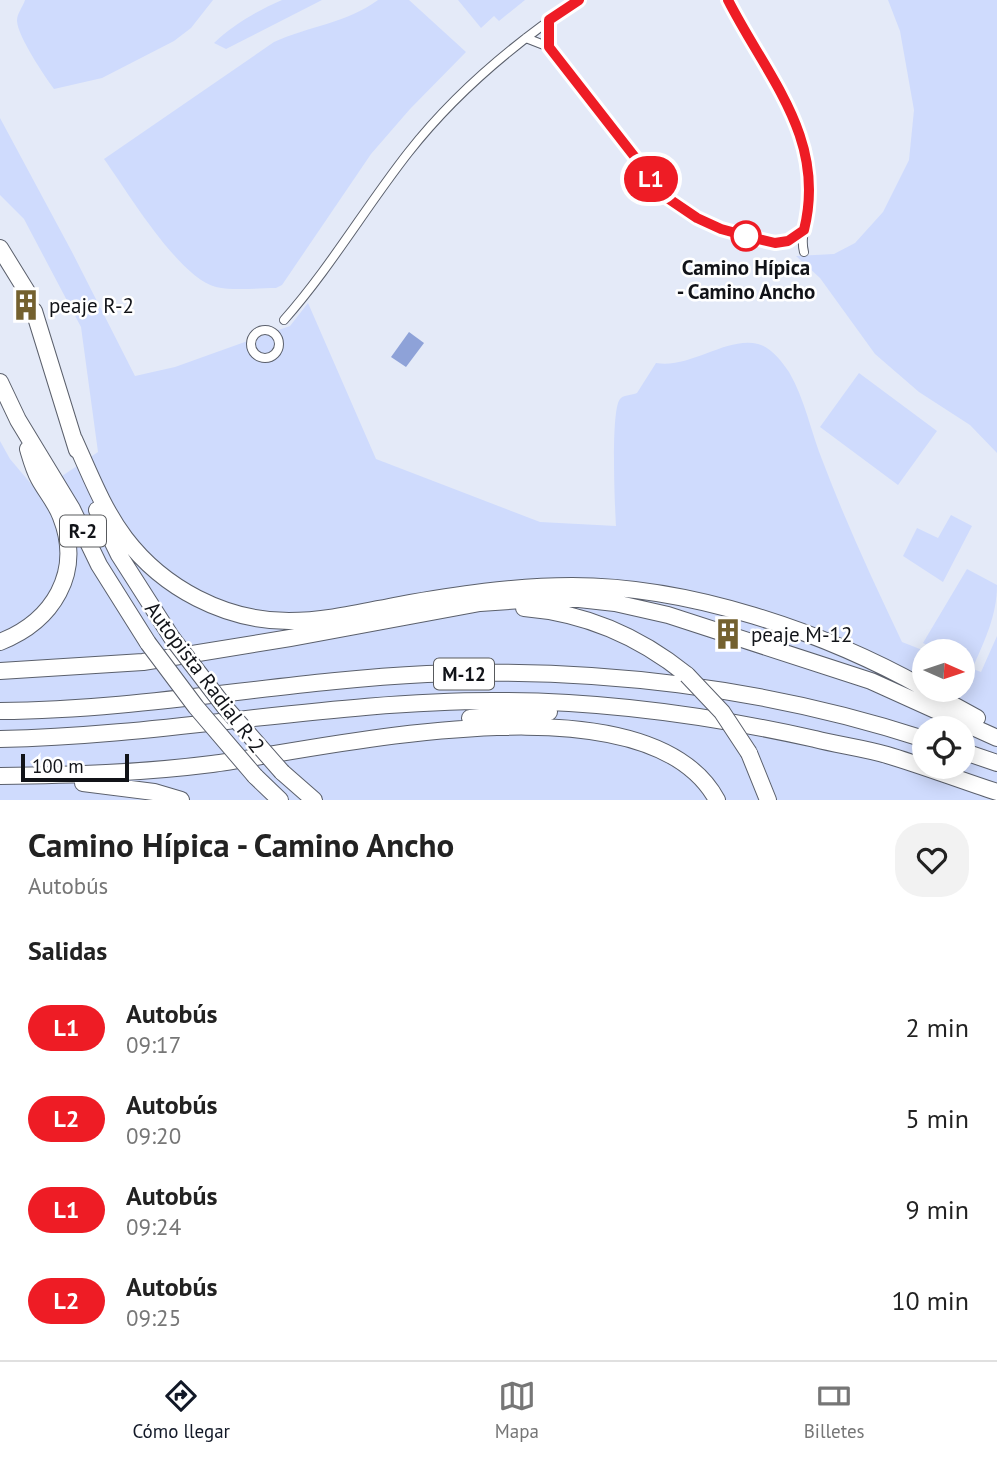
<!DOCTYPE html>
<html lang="es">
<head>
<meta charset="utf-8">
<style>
	body { margin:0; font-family:"PT Sans",sans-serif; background:#f2f2f2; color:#222; height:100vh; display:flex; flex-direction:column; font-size:26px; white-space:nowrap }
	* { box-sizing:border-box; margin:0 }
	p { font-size:23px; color:#767676 }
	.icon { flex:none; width:38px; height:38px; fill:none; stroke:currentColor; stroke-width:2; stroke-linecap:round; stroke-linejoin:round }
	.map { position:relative; height:800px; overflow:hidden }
	.details { display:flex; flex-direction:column; background:#fff; flex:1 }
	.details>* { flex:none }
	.badge { padding:0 14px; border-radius:23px; font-size:24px; line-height:46px }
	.needle { width:46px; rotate:93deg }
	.buttons { position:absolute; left:912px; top:639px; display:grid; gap:14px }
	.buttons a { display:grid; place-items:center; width:63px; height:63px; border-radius:50%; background:#fff; box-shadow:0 4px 18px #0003; font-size:35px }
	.scale { position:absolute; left:21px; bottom:18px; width:108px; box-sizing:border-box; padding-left:7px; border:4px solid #111318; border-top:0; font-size:19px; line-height:24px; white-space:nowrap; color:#111318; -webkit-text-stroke:5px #fff; paint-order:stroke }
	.map>.badge { position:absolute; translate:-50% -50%; box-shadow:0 0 0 4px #fff }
	h2 { padding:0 28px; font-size:26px; line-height:63px }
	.round { display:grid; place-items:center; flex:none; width:74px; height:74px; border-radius:28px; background:#f2f2f2 }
	.overview { display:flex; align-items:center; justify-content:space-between; height:119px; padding:0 28px }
	h1 { font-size:33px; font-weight:700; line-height:52px }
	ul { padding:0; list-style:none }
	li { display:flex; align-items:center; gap:21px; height:91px; padding:0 28px }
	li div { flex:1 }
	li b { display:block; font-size:26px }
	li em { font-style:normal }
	li .badge { min-width:77px; font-weight:700; text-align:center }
	.tab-bar { display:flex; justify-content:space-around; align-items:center; height:98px; border-top:2px solid #e0e0e0; background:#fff; font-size:19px; color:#767676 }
	.tab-bar a { display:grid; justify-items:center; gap:4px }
	.tab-bar .on { color:#111827 }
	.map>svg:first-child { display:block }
</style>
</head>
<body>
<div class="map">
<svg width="997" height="800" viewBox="0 0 997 800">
	<rect width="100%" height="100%" fill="#e4eaf8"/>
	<path fill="#cfdbfd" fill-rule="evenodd" d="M25,0H213L191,28L174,41L102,78L54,89C44,75 18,37 17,21C17,13 23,7 25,0Z
		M282,0H322L226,49L214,43C234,24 257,11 282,0Z
		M378,0H409L466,52L410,109L371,154L282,285L276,288C257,288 234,291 216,287C178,277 128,192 104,159L274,42C309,26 347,23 378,0Z
		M458,0H525L499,21L494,16L481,28Z
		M888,0H997V453L970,425L919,392L875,354L820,278L796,256L834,254L855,243L883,212L909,160L914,110L900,31Z
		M0,118L72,252L135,376L175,367L290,326L308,303L376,459L540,522L616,526C615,508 610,405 621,398C624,395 632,395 637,393L656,363C690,369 727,336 758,344C771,347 782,362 789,372C805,399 811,433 823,462C846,523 874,583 902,642L925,651L924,690H962L963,665L981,672L997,636V800H0V441L10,459L38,492L98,452L81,327L24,219L0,195ZM924,728H962V766H924Z
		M859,373L937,431L898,485L820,427Z
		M951,515L972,526L943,582L903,556L917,528L938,538Z
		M967,569L997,585C997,615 985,640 973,667L963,662L962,651H939L923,643Z"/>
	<path fill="#8ea2d8" d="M409,332L424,343L406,367L391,357Z"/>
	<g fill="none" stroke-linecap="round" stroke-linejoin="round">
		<defs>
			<path id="street" d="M728,0C753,49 799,107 808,160C810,176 812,193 809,209C807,224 800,236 804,252
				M549,21L547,40L554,55L666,197L697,218L721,229L754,238L775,243L788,241L804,230
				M526,38L549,47
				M284,320C330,268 365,208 408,153C455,93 516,42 579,0
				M251 344a14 14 0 1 1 28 0a14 14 0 1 1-28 0Z"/>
			<path id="highway" d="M0,248L29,295
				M34,311L77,450
				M0,382L18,420L72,509L99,565L148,643
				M74,439C89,472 103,509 125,538C163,588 225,621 289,621C326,621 362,612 399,605C455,595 514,586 572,586C689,586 822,631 924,688
				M97,510L119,555L172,638
				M524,608C585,613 640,637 687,675
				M0,642C53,621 83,573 61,517C56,503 46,492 39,479C34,470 31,459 28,449
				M0,671L143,662L290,638L480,603L536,599H579L615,603L668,615L871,681L997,738
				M926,690L977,718
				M0,711C143,710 284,681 427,674C594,667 765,687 924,739
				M470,718L549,712
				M0,739C167,736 333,700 500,701C606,701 712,716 815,739C838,745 863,748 887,755C924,766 960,780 997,792
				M962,751L997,763
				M749,753L768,800
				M282,772L314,800
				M0,776C71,775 142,773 212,764C330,748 647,671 717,800
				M255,776L280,800
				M83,783L154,792L181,800"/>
		</defs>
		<use href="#street" stroke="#5b606c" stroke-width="10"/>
		<use href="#highway" stroke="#5b606c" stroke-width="18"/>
		<use href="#street" stroke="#fff" stroke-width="8"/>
		<use href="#highway" stroke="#fff" stroke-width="16"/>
		<defs>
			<path id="highway-bridge" d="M172,638L224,706L282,772
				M148,643L196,707L255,776
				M687,675L722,712L749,753"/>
		</defs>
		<use href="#highway-bridge" stroke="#5b606c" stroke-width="18" stroke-linecap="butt"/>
		<use href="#highway-bridge" stroke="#fff" stroke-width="16"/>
	</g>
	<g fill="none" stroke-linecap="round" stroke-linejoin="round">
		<defs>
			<path id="line" d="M579,0L549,20V47L666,197L697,218L721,229L754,238L775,243L788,241L804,230C827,138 767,77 728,0"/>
		</defs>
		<use href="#line" stroke="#fff" stroke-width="16"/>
		<use href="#line" stroke="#ee1c25" stroke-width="10"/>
	</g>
	<defs>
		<symbol id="building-bare" viewBox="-9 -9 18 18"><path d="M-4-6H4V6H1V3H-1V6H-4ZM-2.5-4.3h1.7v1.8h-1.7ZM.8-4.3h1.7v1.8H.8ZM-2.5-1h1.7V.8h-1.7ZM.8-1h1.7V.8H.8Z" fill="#74612f" stroke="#fff" stroke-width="2.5" paint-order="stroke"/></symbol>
	</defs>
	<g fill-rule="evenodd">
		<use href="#building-bare" x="4" y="283" width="44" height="44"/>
		<use href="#building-bare" x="706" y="612" width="44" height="44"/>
	</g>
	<circle fill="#fff" stroke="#ee1c25" stroke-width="3.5" cx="746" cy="236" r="14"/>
	<g text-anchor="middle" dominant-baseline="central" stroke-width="5" stroke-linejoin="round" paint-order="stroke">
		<g fill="#fff" stroke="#585a5d" stroke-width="2">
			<rect x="60" y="515.5" width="46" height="31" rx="5"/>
			<rect x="434" y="658.5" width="60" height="31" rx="5"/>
		</g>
		<g font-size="19" font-weight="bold" fill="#111318">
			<text x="83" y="531">R-2</text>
			<text x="464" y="674">M-12</text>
		</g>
		<g font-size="21" font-weight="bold" fill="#111318" stroke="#fff">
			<text x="746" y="267">Camino Hípica<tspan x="746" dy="24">- Camino Ancho</tspan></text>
		</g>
		<g font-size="21" fill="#111318" stroke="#fff" text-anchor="start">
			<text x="49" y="305">peaje R-2</text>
			<text x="751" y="634">peaje M-12</text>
		</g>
		<g font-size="21" fill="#111318" stroke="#fff">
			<text transform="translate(205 677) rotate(53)">Autopista Radial R-2</text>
		</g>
	</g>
</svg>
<div class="buttons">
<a><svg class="needle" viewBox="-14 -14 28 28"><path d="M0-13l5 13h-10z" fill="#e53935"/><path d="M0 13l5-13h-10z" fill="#767676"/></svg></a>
<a><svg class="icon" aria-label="locate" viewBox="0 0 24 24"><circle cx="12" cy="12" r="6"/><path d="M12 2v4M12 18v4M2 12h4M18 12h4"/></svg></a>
</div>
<div class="scale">100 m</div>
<b class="badge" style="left:651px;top:179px;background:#ee1c25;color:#fff">L1</b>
</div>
<section class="details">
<div class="overview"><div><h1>Camino Hípica - Camino Ancho</h1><p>Autobús</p></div><a class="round"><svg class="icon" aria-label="heart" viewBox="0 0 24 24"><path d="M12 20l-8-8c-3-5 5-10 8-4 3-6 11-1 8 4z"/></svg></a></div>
<h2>Salidas</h2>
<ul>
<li><span class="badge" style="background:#ee1c25;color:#fff">L1</span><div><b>Autobús</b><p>09:17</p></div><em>2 min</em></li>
<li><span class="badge" style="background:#ee1c25;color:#fff">L2</span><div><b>Autobús</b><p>09:20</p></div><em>5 min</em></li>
<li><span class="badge" style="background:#ee1c25;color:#fff">L1</span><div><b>Autobús</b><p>09:24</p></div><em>9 min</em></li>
<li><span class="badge" style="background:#ee1c25;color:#fff">L2</span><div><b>Autobús</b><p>09:25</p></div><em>10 min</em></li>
</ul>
</section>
<nav class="tab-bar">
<a class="on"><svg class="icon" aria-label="directions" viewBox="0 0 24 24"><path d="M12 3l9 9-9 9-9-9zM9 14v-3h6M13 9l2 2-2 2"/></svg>Cómo llegar</a>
<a><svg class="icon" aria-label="map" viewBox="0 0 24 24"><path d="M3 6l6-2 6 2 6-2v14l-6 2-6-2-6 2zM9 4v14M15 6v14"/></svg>Mapa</a>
<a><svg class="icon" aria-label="tickets" viewBox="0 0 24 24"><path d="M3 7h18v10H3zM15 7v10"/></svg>Billetes</a>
</nav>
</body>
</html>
